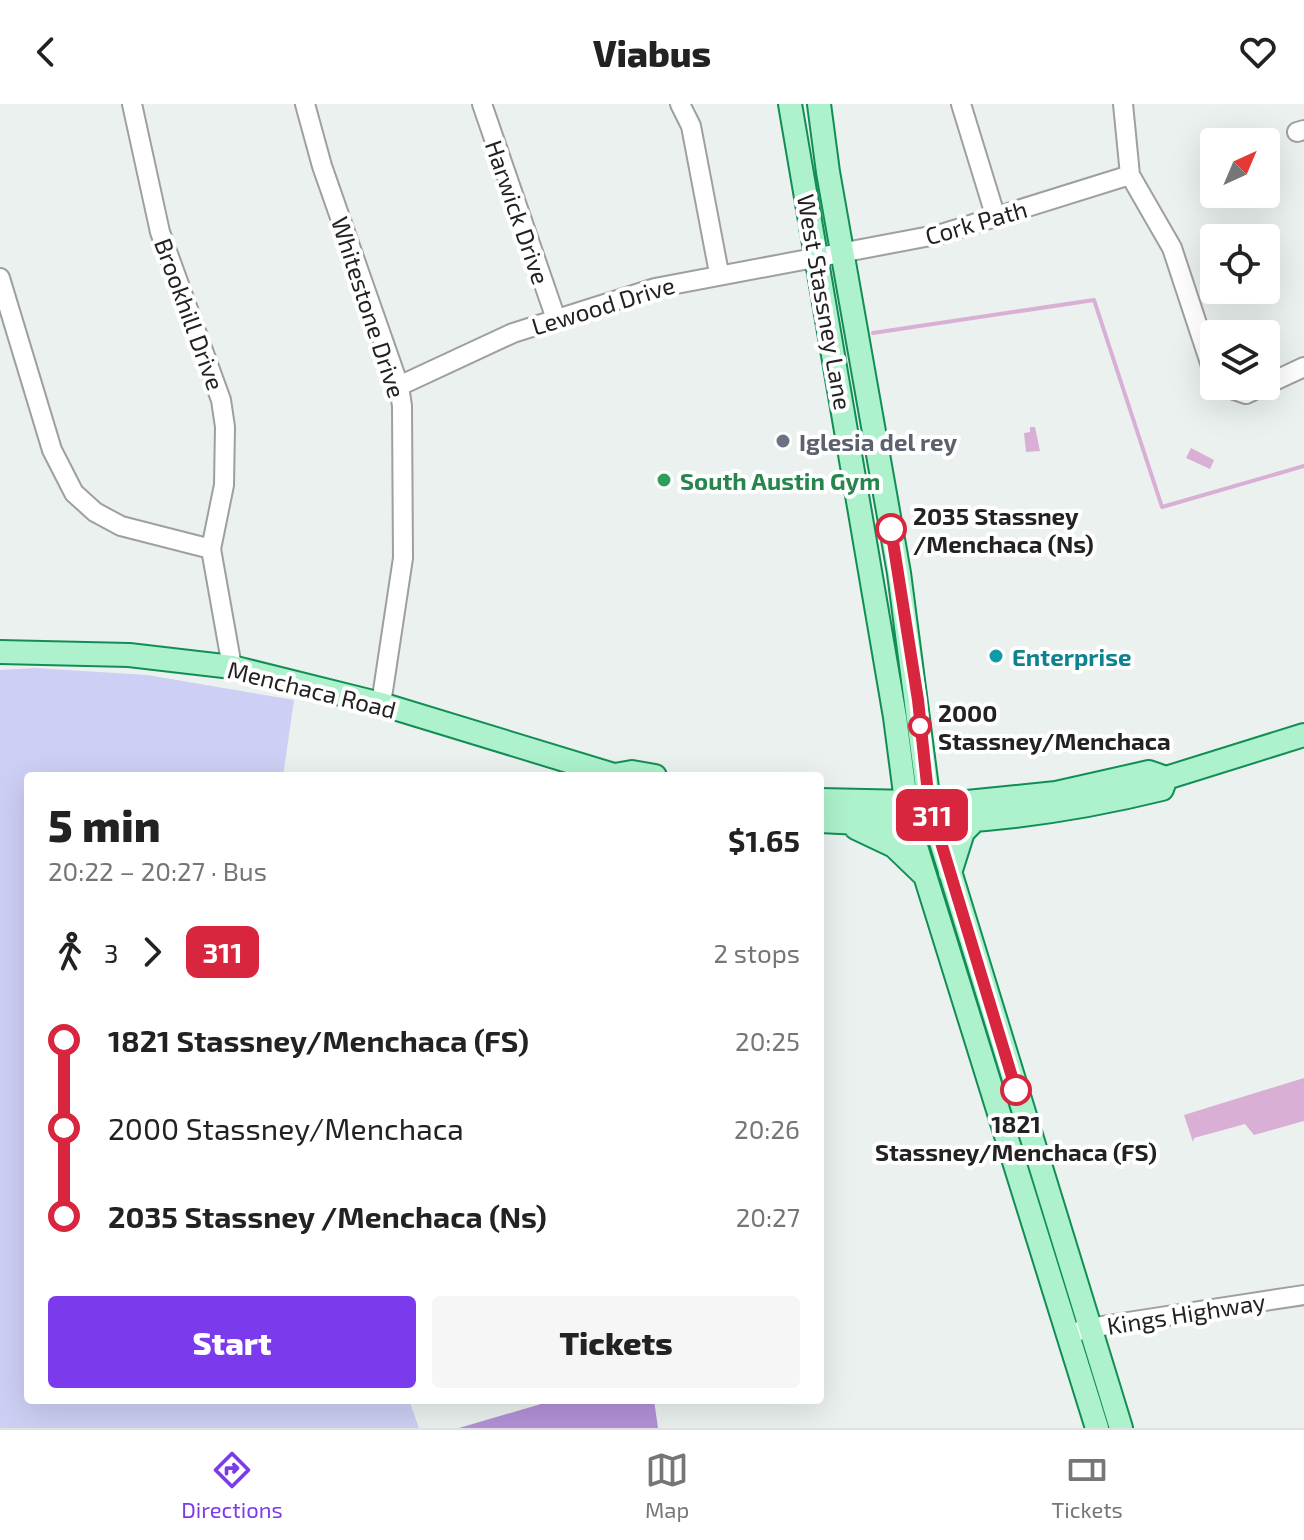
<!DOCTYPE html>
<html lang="en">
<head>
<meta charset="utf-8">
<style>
	body { margin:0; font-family:"Exo 2",sans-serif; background:#f6f6f6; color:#222; height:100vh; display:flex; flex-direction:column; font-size:30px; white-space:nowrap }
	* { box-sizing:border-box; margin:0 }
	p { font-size:26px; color:#767676 }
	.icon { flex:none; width:44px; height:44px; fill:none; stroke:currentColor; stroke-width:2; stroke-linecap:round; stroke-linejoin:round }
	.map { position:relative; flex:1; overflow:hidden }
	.panel { position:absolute; left:24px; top:668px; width:800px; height:632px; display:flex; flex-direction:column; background:#fff; border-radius:8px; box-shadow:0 8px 32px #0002 }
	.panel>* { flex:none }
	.badge { padding:0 16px; border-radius:12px; font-size:28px; line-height:52px }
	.needle { width:52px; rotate:44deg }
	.buttons { position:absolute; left:1200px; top:24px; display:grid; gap:16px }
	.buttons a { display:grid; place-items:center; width:80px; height:80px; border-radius:8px; background:#fff; box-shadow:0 8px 32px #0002; font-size:40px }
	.map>.badge { position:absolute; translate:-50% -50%; box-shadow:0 0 0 4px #fff }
	.legs { display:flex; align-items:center; gap:12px; height:88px; padding:0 24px; font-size:26px }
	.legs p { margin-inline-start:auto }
	.overview { display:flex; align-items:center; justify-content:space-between; height:136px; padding:0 24px }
	h1 { font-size:44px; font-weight:800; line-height:60px }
	.cta { display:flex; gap:16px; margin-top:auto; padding:16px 24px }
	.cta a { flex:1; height:92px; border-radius:8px; background:#7c3aed; color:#fff; font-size:32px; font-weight:800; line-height:92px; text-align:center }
	.cta a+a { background:#f6f6f6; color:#222 }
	ul { padding:0 24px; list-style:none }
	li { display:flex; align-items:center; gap:28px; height:88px; font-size:30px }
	li i { display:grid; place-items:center; width:12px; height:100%; margin:0 10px; background:currentColor }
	li i::after { content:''; width:20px; height:20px; margin:-10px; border:6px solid; border-radius:50%; background:#fff }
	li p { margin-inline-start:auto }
	li:first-child i { background:linear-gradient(#0000 50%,currentColor 0) }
	li:last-child i { background:linear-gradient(currentColor 50%,#0000 0) }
	header { display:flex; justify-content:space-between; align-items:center; height:104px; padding:0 24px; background:#fff; font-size:36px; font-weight:800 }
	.tabs { display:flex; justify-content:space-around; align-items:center; height:112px; border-top:2px solid #e0e0e0; background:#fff; font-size:22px; color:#767676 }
	.tabs a { display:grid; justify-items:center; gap:4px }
	.tabs .selected { color:#7c3aed }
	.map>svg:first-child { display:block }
</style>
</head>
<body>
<header><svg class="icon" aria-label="back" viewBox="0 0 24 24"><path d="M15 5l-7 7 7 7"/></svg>Viabus<svg class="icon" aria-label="heart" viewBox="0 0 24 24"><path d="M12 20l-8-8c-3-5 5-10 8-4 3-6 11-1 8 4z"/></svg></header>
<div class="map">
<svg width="1304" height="1324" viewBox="0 0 1304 1324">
	<rect width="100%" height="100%" fill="#eaf1ee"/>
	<path fill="#cdcff4" d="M35,564L147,571L294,596L283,672H28V1296H409L419,1324H0V566Z"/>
	<path fill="#b391d6" d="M595,1296H654L658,1324H459L541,1300H579Z"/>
	<path fill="#d9afd5" d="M1030,323H1035L1040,347L1026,348L1024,329L1030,328Z
		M1191,344L1214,356L1210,365L1186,354Z
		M1304,974V1017L1254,1031L1245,1020L1194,1034L1193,1038L1184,1011Z"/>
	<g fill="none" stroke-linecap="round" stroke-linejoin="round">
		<path stroke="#d9afd5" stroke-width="4" d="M873,229L1094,196L1162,403L1304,362"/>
		<defs>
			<path id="minor" d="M132,0L160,128L221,296L225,323L224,381L211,445L232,563
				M305,0L322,62L399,282L402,302L403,454L381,600
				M482,0L556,215
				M680,0L691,22L719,169
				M961,0L996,114
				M1123,0L1130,71L1172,144L1214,271
				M1297,28L1304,26
				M0,174L52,346L74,389L95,408L121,422L211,445
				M399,282L513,229L655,184L941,130L1130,71
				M1223,282L1246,290L1304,263
				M1069,1230L1089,1224L1304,1191"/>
			<path id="major" d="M790,0L895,613L909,720L1097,1324
				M819,0L828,68L899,469L929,699L1121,1324
				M0,548L129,551L232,563L381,600L617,672
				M615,671L632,668L655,672
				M820,696L957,699L1056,689L1149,668L1166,674L1304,631
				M820,717C936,725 1049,713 1162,685L1166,674
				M856,724L894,742L922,769
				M950,769L963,728L973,718"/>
		</defs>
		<use href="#minor" stroke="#9f9f9f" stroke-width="22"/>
		<use href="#major" stroke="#118e56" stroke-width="26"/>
		<use href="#minor" stroke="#fff" stroke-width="18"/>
		<use href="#major" stroke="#adf2cc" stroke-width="22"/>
	</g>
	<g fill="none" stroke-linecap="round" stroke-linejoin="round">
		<defs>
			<path id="line-1" d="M891,425L918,596L929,699L1016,986"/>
		</defs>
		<use href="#line-1" stroke="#fff" stroke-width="18"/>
		<use href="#line-1" stroke="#d7263d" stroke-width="12"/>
	</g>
	<circle fill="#6b7280" stroke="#fff" stroke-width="3" cx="783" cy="337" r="8"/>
	<circle fill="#2e9e5b" stroke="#fff" stroke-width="3" cx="664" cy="376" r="8"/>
	<g fill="#fff" stroke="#d7263d" stroke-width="4">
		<circle cx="891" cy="425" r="14"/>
		<circle cx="920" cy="622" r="10"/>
		<circle cx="1016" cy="986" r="14"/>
	</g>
	<circle fill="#0f9aa8" stroke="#fff" stroke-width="3" cx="996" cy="552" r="8"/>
	<g text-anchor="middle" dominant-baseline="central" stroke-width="8" stroke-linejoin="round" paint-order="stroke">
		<g font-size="24" fill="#222" stroke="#fff">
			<text transform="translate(518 108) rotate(71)">Harwick Drive</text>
			<text transform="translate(976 118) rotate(-16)">Cork Path</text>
			<text transform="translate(825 198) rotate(80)">West Stassney Lane</text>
			<text transform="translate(603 201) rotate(-17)">Lewood Drive</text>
			<text transform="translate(369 203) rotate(72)">Whitestone Drive</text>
			<text transform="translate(190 210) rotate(70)">Brookhill Drive</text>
			<text transform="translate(312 585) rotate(14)">Menchaca Road</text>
			<text transform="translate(1186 1209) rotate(-9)">Kings Highway</text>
		</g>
		<g font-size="24" font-weight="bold" fill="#5b616d" stroke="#fff" text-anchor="start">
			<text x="799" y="337">Iglesia del rey</text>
		</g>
		<g font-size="24" font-weight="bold" fill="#27864d" stroke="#fff" text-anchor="start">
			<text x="680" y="376">South Austin Gym</text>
		</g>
		<g font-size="24" font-weight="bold" fill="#222" stroke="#fff" text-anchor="start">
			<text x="913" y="411">2035 Stassney<tspan x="913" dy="28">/Menchaca (Ns)</tspan></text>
			<text x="938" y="608">2000<tspan x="938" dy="28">Stassney/Menchaca</tspan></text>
			<text x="1016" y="1019" text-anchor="middle">1821<tspan x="1016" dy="28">Stassney/Menchaca (FS)</tspan></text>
		</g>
		<g font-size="24" font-weight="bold" fill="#0d838f" stroke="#fff" text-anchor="start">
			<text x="1012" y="552">Enterprise</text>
		</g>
	</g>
</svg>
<div class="buttons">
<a><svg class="needle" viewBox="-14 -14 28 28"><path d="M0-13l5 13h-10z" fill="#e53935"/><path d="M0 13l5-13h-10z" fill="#767676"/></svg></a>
<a><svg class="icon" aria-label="locate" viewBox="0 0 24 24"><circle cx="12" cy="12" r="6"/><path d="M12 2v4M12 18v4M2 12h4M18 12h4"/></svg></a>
<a><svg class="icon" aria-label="layers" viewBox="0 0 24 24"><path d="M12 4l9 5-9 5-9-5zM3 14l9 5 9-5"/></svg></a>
</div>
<b class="badge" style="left:932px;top:711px;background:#d7263d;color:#fff">311</b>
<section class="panel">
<div class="overview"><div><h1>5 min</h1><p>20:22 – 20:27 · Bus</p></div><b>$1.65</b></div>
<div class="legs"><svg class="icon" aria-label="walk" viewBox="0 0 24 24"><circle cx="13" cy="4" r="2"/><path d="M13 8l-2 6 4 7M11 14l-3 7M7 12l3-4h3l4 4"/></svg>3<svg class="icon" aria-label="forward" viewBox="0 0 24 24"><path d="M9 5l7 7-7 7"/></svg><b class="badge" style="background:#d7263d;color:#fff">311</b><p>2 stops</p></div>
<ul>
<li><i style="color:#d7263d"></i><b>1821 Stassney/Menchaca (FS)</b><p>20:25</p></li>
<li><i style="color:#d7263d"></i><span>2000 Stassney/Menchaca</span><p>20:26</p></li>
<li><i style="color:#d7263d"></i><b>2035 Stassney /Menchaca (Ns)</b><p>20:27</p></li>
</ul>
<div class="cta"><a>Start</a><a>Tickets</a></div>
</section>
</div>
<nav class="tabs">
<a class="selected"><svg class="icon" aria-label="directions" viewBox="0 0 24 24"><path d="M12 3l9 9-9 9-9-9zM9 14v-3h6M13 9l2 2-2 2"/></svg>Directions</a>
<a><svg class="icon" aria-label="map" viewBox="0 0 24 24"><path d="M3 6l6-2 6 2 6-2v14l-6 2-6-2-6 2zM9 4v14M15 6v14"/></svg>Map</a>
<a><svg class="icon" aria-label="tickets" viewBox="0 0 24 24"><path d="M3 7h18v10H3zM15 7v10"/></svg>Tickets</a>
</nav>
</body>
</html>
